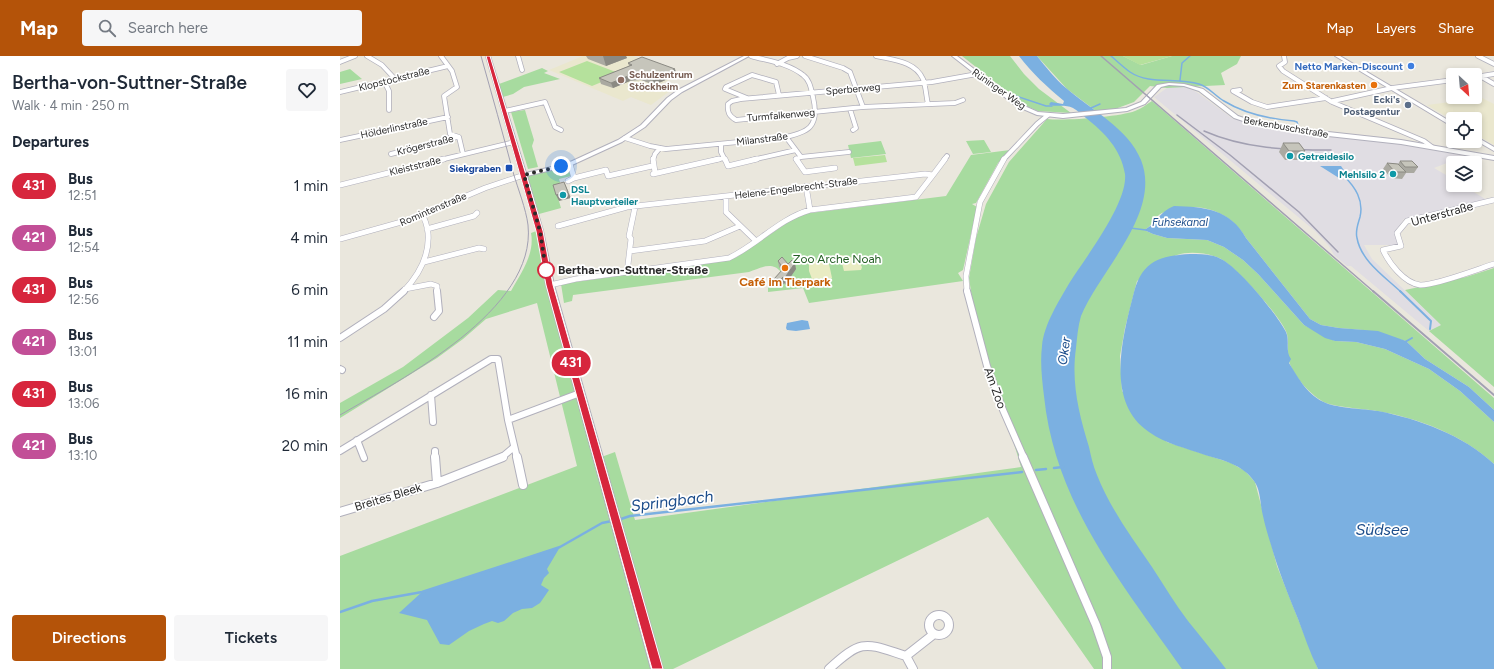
<!DOCTYPE html>
<html lang="en">
<head>
<meta charset="utf-8">
<style>
	body { margin:0; font-family:Figtree,sans-serif; background:#f6f6f7; color:#1f2937; height:100vh; display:flex; flex-direction:column; font-size:15px; white-space:nowrap }
	* { box-sizing:border-box; margin:0 }
	p { font-size:13px; color:#747a83 }
	.icon { flex:none; width:22px; height:22px; fill:none; stroke:currentColor; stroke-width:2; stroke-linecap:round; stroke-linejoin:round }
	.map { position:relative; flex:1; overflow:hidden }
	.details { display:flex; flex-direction:column; background:#fff; width:340px }
	.details>* { flex:none }
	.badge { padding:0 8px; border-radius:13px; font-size:14px; line-height:26px }
	.needle { width:26px; rotate:154deg }
	.controls { position:absolute; left:1106px; top:12px; display:grid; gap:8px }
	.controls a { display:grid; place-items:center; width:36px; height:36px; border-radius:4px; background:#fff; box-shadow:0 2px 6px #0003; font-size:20px }
	.you { position:absolute; width:20px; height:20px; margin:-10px; border:3px solid #fff; border-radius:50%; background:#1a73e8; box-shadow:0 0 0 6px #1a73e833 }
	.map>.badge { position:absolute; translate:-50% -50%; box-shadow:0 0 0 2px #fff }
	h2 { padding:0 12px; font-size:15px; line-height:36px }
	.round { display:grid; place-items:center; flex:none; width:42px; height:42px; border-radius:4px; background:#f6f6f7 }
	.head { display:flex; align-items:center; justify-content:space-between; height:68px; padding:0 12px }
	h1 { font-size:19px; font-weight:600; line-height:30px }
	.action { display:flex; gap:8px; margin-top:auto; padding:8px 12px }
	.action a { flex:1; height:46px; border-radius:4px; background:#b45309; color:#fff; font-size:16px; font-weight:600; line-height:46px; text-align:center }
	.action a+a { background:#f6f6f7; color:#1f2937 }
	ul { padding:0; list-style:none }
	li { display:flex; align-items:center; gap:12px; height:52px; padding:0 12px }
	li div { flex:1 }
	li b { display:block; font-size:15px }
	li em { font-style:normal }
	li .badge { min-width:44px; font-weight:700; text-align:center }
	header { display:flex; align-items:center; gap:24px; box-sizing:border-box; height:56px; padding:0 20px; background:#b45309; color:#fff }
	header strong { font-size:19px }
	nav { display:flex; gap:22px; margin-inline-start:auto; font-size:14px }
	.search { width:280px; height:36px; background:#f6f6f7; display:flex; align-items:center; gap:10px; box-sizing:border-box; padding:0 14px; border-radius:4px; color:#747a83; font-size:15px }
	main { display:flex; flex:1; min-height:0 }
	.map>svg:first-child { display:block }
</style>
</head>
<body>
<header>
<strong>Map</strong>
<div class="search"><svg class="icon" aria-label="search" viewBox="0 0 24 24"><circle cx="10" cy="10" r="6"/><path d="M15 15l6 6"/></svg>Search here</div>
<nav><a>Map</a><a>Layers</a><a>Share</a></nav>
</header>
<main>
<section class="details">
<div class="head"><div><h1>Bertha-von-Suttner-Straße</h1><p>Walk · 4 min · 250 m</p></div><a class="round"><svg class="icon" aria-label="heart" viewBox="0 0 24 24"><path d="M12 20l-8-8c-3-5 5-10 8-4 3-6 11-1 8 4z"/></svg></a></div>
<h2>Departures</h2>
<ul>
<li><span class="badge" style="background:#d7263d;color:#fff">431</span><div><b>Bus</b><p>12:51</p></div><em>1 min</em></li>
<li><span class="badge" style="background:#c24f97;color:#fff">421</span><div><b>Bus</b><p>12:54</p></div><em>4 min</em></li>
<li><span class="badge" style="background:#d7263d;color:#fff">431</span><div><b>Bus</b><p>12:56</p></div><em>6 min</em></li>
<li><span class="badge" style="background:#c24f97;color:#fff">421</span><div><b>Bus</b><p>13:01</p></div><em>11 min</em></li>
<li><span class="badge" style="background:#d7263d;color:#fff">431</span><div><b>Bus</b><p>13:06</p></div><em>16 min</em></li>
<li><span class="badge" style="background:#c24f97;color:#fff">421</span><div><b>Bus</b><p>13:10</p></div><em>20 min</em></li>
</ul>
<div class="action"><a>Directions</a><a>Tickets</a></div>
</section>
<div class="map">
<svg width="1154" height="613" viewBox="0 0 1154 613">
	<rect width="100%" height="100%" fill="#eae7dd"/>
	<path fill="#e0dde3" d="M845,30L858,37L893,63L918,69L980,80L1047,86L1125,100L1094,112L1113,123V129H1122L1147,144L1064,163L1055,176L1059,189H1024L1032,203L1101,269L1089,275L1011,210H1007L994,199L989,190L975,175L814,41L827,32Z"/>
	<path fill="#eae7ce" d="M243,0H293L342,18L316,30L330,35L311,49L291,41L283,45L209,14Z
		M1142,42L1154,48V89L1135,78V63L1121,56L1104,59L1087,49Z"/>
	<path fill="#a7db9f" d="M622,0H670L684,18L699,33L731,57L698,55L684,49Z
		M697,0H783L801,9L832,0H901L897,8L881,17L885,29L827,32L810,30L794,46L775,53L756,55L727,33Z
		M202,12L208,15L204,17L220,23L184,31L173,38L163,41L159,28Z
		M10,13L22,23L0,28V16Z
		M812,45L1154,342V354L1129,331L1085,303L1066,285L1023,274L999,272L981,269L970,263L906,182C889,152 853,144 822,157C815,160 812,171 804,174L813,178L827,182L867,184L884,191L903,204L918,218L964,269L995,285L1016,286L1045,293L1089,313L1120,335L1154,366V408C1123,379 1078,362 1037,355C1024,353 997,351 986,347C972,341 953,320 949,305C947,296 949,287 947,278C943,263 894,208 879,202C868,197 849,195 837,199C830,201 805,220 797,225L785,272L780,300L782,335L827,386L891,407L905,415L915,426L937,510L978,613H754L648,461L333,613H0V500L237,410L197,247L146,263L123,283L97,302L0,362V347L63,311L128,262L158,234L171,235C181,217 195,198 191,177L199,174L256,403L275,396L295,464L681,411L634,256L629,222L636,182L646,148L669,106L707,63C725,65 779,61 795,55C801,53 807,48 812,45Z
		M185,54L194,84L192,90L198,111L188,113L171,56Z
		M644,84L651,96L633,98L626,85Z
		M541,85L546,98L511,102L508,89Z
		M670,94L658,107L636,147L632,148L637,151L623,214L618,217L623,225L469,247L463,232L428,236V228L437,225L441,216C432,205 420,212 409,216L233,239L232,245L224,247L221,228L385,205L397,201L457,160L462,158L606,140L631,99Z
		M227,109L231,120L219,123L221,130L215,132L221,152L199,158L187,120Z
		M1154,212V331L1089,275L1101,269L1065,234L1126,221Z"/>
	<path fill="#e9ecc3" d="M500,199C510,200 517,202 522,211L521,214L504,215Z
		M488,203L492,222L472,223L469,215V207L473,205Z"/>
	<path fill="#b5e19c" d="M783,0H832L800,9Z
		M247,5L281,18L252,30L219,16Z
		M545,99L547,106L515,110L513,102Z"/>
	<path fill="#7bb0e1" d="M679,0H697C706,11 715,23 726,32C751,54 788,72 801,104C822,157 760,214 741,260C738,270 737,282 736,292C731,327 739,358 749,391C751,400 753,410 757,419C770,452 792,482 812,511C824,529 835,548 848,565C861,581 874,597 886,613H842C782,527 715,448 704,340C702,324 700,306 702,290C704,268 719,245 730,226C746,201 788,147 785,118C781,93 764,76 746,62C742,59 737,54 733,52C725,48 717,51 710,49L709,48L711,46L723,48L724,45C707,31 692,17 679,0Z
		M980,110H1001L1008,120L999,122Z
		M834,150C865,151 890,153 906,182L970,263L981,269L999,272L1038,275L1066,285L1085,303L1129,331L1154,354V366L1120,335L1089,313L1045,293L1016,286L995,285L985,282L964,269L918,218L903,204L884,191L867,184L827,182L813,178L804,174C815,169 819,156 834,150Z
		M850,198C860,198 872,198 881,203C898,211 937,258 946,276C950,285 945,295 951,303L949,307C959,323 968,340 986,347C998,352 1024,353 1038,355C1079,363 1123,379 1154,408V613H978C970,597 964,579 958,563C948,538 938,514 931,489C928,479 925,470 923,460C920,449 921,434 914,425C903,409 883,404 865,399C846,392 826,388 809,376C764,346 783,279 794,236C803,204 820,200 850,198Z
		M462,264L468,265L470,273L456,275L447,274L446,272L447,267Z
		M220,491L207,513L209,517L204,522L201,529L209,534L200,547L192,552L182,553L173,557L164,565L158,567L152,565L144,568L129,575L109,589L100,588L87,564L59,557L82,536Z"/>
	<g fill="none" stroke-linecap="round" stroke-linejoin="round">
		<path stroke="#7bb0e1" stroke-width="1.5" d="M771,0C777,5 783,11 790,16C809,29 837,21 859,28C869,31 875,40 884,45C905,58 929,63 954,65L957,66L958,69
			M840,24L842,7L850,0
			M673,39L706,50H712
			M751,52L760,48
			M1004,120C1015,131 1024,144 1020,161C1018,168 1015,175 1017,182C1021,205 1045,221 1061,236
			M790,172L806,174"/>
		<path stroke="#7bb0e1" stroke-width="2" d="M1060,235L1091,265L1090,273
			M1065,286L1072,282"/>
		<path stroke="#7bb0e1" stroke-width="2.5" d="M714,412L723,411
			M696,414L706,413
			M278,464L290,460L682,416
			M0,556L32,545L82,536L220,491L262,467L272,465"/>
		<defs>
			<path id="minor-far3" d="M27,0L42,9L55,23
				M101,0L112,15L117,31L104,40L110,78L119,81L123,98
				M178,0L182,14
				M465,0L503,12L510,16L523,51
				M536,0C553,4 575,5 583,23C586,31 586,40 588,48
				M944,0L945,6L939,10L943,15L992,46L1084,85L1092,91
				M1138,0L1154,8
				M0,6L15,0
				M437,8L448,2L457,0
				M1140,20L1154,28
				M1135,21L1154,18
				M44,25L49,35V54
				M900,34L893,35L912,46L927,51L986,42
				M0,36L108,10
				M407,42L385,33L386,31L412,19L436,26L439,39
				M623,44L615,47L523,51L396,64C389,60 387,56 388,48L392,45L401,43L592,26L637,18
				M993,45L1052,32L1113,24
				M510,53L516,72L513,74
				M165,55L205,46L215,71L221,74
				M446,81L461,101L456,103L457,104
				M285,82L310,90L326,93L440,82C469,77 480,71 473,41C471,33 470,24 463,19C448,7 428,5 411,0
				M0,84L108,61
				M381,88V96L385,104
				M51,98L117,81
				M461,101L509,96
				M100,104L174,86
				M313,104L315,98L320,92
				M374,104L384,102
				M412,104L456,94
				M604,104L607,100
				M663,104L697,68L708,59"/>
			<path id="minor-far2" d="M313,103L315,116L313,118L379,103
				M385,103L388,110L417,103
				M456,103L465,116L495,112
				M234,122L266,114L268,120L312,110
				M228,125L234,122L230,108
				M0,129L104,103
				M466,130L470,154
				M386,140V156L416,185
				M1154,144L1067,165L1057,177L1061,190L1043,194C1049,207 1064,227 1080,229C1094,230 1138,213 1154,208
				M218,170L287,151L585,118L593,119L605,103
				M87,173L134,160L137,157
				M0,183L72,163L145,132L184,119
				M290,195L365,185L400,170
				M84,206L139,192L144,193
				M287,217L291,183L289,180L295,151
				M210,229L236,223L389,202C418,188 439,163 470,154L576,141L593,119
				M65,233L91,228L97,230V236
				M63,236C79,219 90,200 88,177C87,170 86,164 82,159
				M627,236L626,220L640,146L664,103"/>
			<path id="minor-far1" d="M627,235L647,310L663,354L684,402
				M94,261L99,255L97,235
				M0,282L44,253L64,235
				M0,313L2,314
				M91,339L93,366
				M168,364L240,337
				M17,384L24,402
				M0,395L151,303H158L168,364L177,402
				M95,395V402
				M161,402L174,391"/>
			<path id="minor" d="M95,401L97,427
				M177,401L183,429
				M683,401L756,569L767,601V613
				M0,456L97,427L163,401
				M589 569a10 10 0 1 1 20 0a10 10 0 1 1-20 0Z
				M566,600L573,613
				M489,613C523,582 525,587 566,600L594,578"/>
			<path id="tertiary" d="M146,0H150L186,117L228,107L278,84L301,69L327,42L338,34L404,0H409L342,36L331,44L305,71L282,86L232,109L187,120L203,175L214,229L323,613H311L206,229L197,175Z
				M612,0H617L680,48L698,56L723,58L786,52L801,46L817,29L829,27L844,28L863,33L898,60L916,66L979,75L1061,84L1154,100V104L1061,88L979,79L915,69L894,62L859,35L844,30L829,29L821,31L805,48L787,55L723,62L697,59L676,50Z
				M995,0H1000L1113,67V71Z
				M1135,80L1154,91V95L1135,84Z"/>
		</defs>
		<use href="#minor-far3" stroke="#b1b0bc" stroke-width="5.5"/>
		<use href="#minor-far2" stroke="#b1b0bc" stroke-width="6"/>
		<use href="#minor-far1" stroke="#b1b0bc" stroke-width="8"/>
		<use href="#minor" stroke="#b1b0bc" stroke-width="10"/>
		<use href="#tertiary" stroke="#b1b0bc" stroke-width="2"/>
		<use href="#minor-far3" stroke="#fff" stroke-width="4"/>
		<use href="#minor-far2" stroke="#fff" stroke-width="5"/>
		<use href="#minor-far1" stroke="#fff" stroke-width="6"/>
		<use href="#minor" stroke="#fff" stroke-width="8"/>
		<use href="#tertiary" fill="#fff" fill-rule="evenodd"/>
		<path stroke="#a2a0b2" stroke-width="1" d="M0,359C62,323 197,254 188,169C186,153 178,133 173,116C163,78 152,39 141,0"/>
		<path stroke="#a2a0b2" stroke-width="1.5" d="M761,0L1034,236
			M837,59L890,99L959,156L998,196
			M864,75C905,93 947,94 991,94"/>
		<path stroke="#a2a0b2" stroke-width="2" d="M1033,235L1154,339"/>
	</g>
	<path fill="#aaa9a1" d="M246,0H286L287,2L266,10L248,3Z
		M288,7L337,19L314,29L301,24L290,25L273,32L261,28L259,22L289,10Z
		M943,87L965,95L961,104H945L939,96Z
		M1060,105L1078,111L1074,117H1066L1062,123L1051,122L1043,113L1047,107L1058,108Z
		M438,205L448,208L456,213L445,229V227L442,229H436L434,223L442,215L439,211Z"/>
	<path fill="#8b8a83" d="M263,0H286L287,2L266,10Z
		M335,13L337,19L314,29L313,24Z
		M288,20L290,25L273,32L271,27Z
		M224,126L231,142L219,145L216,139Z
		M455,207L456,213L445,229V227L442,229L441,223Z"/>
	<path fill="#c6c5bb" stroke="#8b8a83" d="M302,1L335,13L313,24L300,19L288,20L271,27L259,22L292,9L288,7Z
		M943,87H959L965,95H949Z
		M1060,105H1072L1078,111H1065Z
		M1047,107L1058,108L1066,116H1055Z
		M224,126L228,136L216,139L213,129Z
		M442,201L448,208L452,204L455,207L444,223L443,221L441,223H434L442,214L441,209L438,205Z"/>
	<path fill="#d7263d" stroke="#fff" d="M146,0H150L203,175L213,229L323,613H312L206,229L196,175Z"/>
	<g fill="none" stroke-linecap="round" stroke-linejoin="round">
		<path stroke="#2a2a2a" stroke-width="4" stroke-dasharray="0 7.2" d="M206,214L200,175L184,119L221,110"/>
	</g>
	<circle fill="#3f7fe0" stroke="#fff" stroke-width="1.5" cx="1071" cy="10" r="4"/>
	<circle fill="#8d6e63" stroke="#fff" stroke-width="1.5" cx="281" cy="24" r="4"/>
	<g fill="#e8710a" stroke="#fff" stroke-width="1.5">
		<circle cx="1034" cy="29" r="4"/>
		<circle cx="445" cy="212" r="4"/>
	</g>
	<circle fill="#5c6f8a" stroke="#fff" stroke-width="1.5" cx="1068" cy="49" r="4"/>
	<g fill="#0f9aa8" stroke="#fff" stroke-width="1.5">
		<circle cx="950" cy="100" r="4"/>
		<circle cx="1053" cy="118" r="4"/>
		<circle cx="223" cy="139" r="4"/>
	</g>
	<rect fill="#1a4fb4" stroke="#fff" stroke-width="1.5" x="165" y="108" width="8" height="8" rx="2"/>
	<circle fill="#fff" stroke="#d7263d" stroke-width="2" cx="206" cy="214" r="8"/>
	<g text-anchor="middle" dominant-baseline="central" stroke-width="3.5" stroke-linejoin="round" paint-order="stroke">
		<g font-size="10" font-weight="bold" fill="#366cbe" stroke="#fff" text-anchor="end">
			<text x="1063" y="10">Netto Marken-Discount</text>
		</g>
		<g font-size="10" font-weight="bold" fill="#785e54" stroke="#fff" text-anchor="start">
			<text x="289" y="18">Schulzentrum<tspan x="289" dy="12">Stöckheim</tspan></text>
		</g>
		<g font-size="10" fill="#2a2a2a" stroke="#fff">
			<text transform="translate(54 23) rotate(-14)">Klopstockstraße</text>
			<text transform="translate(513 33) rotate(-5)">Sperberweg</text>
			<text transform="translate(659 33) rotate(35)">Rüninger Weg</text>
			<text transform="translate(441 59) rotate(-5)">Turmfalkenweg</text>
			<text transform="translate(946 71) rotate(10)">Berkenbuschstraße</text>
			<text transform="translate(54 72) rotate(-12)">Hölderlinstraße</text>
			<text transform="translate(422 83) rotate(-7)">Milanstraße</text>
			<text transform="translate(85 89) rotate(-14)">Krögerstraße</text>
			<text transform="translate(75 110) rotate(-14)">Kleiststraße</text>
			<text transform="translate(456 132) rotate(-7)">Helene-Engelbrecht-Straße</text>
			<text transform="translate(93 153) rotate(-23)">Romintenstraße</text>
		</g>
		<g font-size="10" font-weight="bold" fill="#c56008" stroke="#fff" text-anchor="end">
			<text x="1026" y="29">Zum Starenkasten</text>
		</g>
		<g font-size="10" font-weight="bold" fill="#4e5e75" stroke="#fff" text-anchor="end">
			<text x="1060" y="43">Ecki's<tspan x="1060" dy="12">Postagentur</tspan></text>
		</g>
		<g font-size="10" font-weight="bold" fill="#0d838f" stroke="#fff" text-anchor="start">
			<text x="958" y="100">Getreidesilo</text>
			<text x="1045" y="118" text-anchor="end">Mehlsilo 2</text>
			<text x="231" y="133">DSL<tspan x="231" dy="12">Hauptverteiler</tspan></text>
		</g>
		<g font-size="10" font-weight="bold" fill="#164399" stroke="#fff" text-anchor="end">
			<text x="161" y="112">Siekgraben</text>
		</g>
		<g font-size="11" font-style="italic" fill="#1c4d8b" stroke="#fff">
			<text x="840" y="166">Fuhsekanal</text>
		</g>
		<g font-size="12" fill="#2a2a2a" stroke="#fff">
			<text transform="translate(1102 158) rotate(-15)">Unterstraße</text>
			<text transform="translate(655 332) rotate(70)">Am Zoo</text>
			<text transform="translate(48 441) rotate(-17)">Breites Bleek</text>
		</g>
		<g font-size="12" fill="#225e22" stroke="#fff">
			<text x="497" y="203">Zoo Arche Noah</text>
		</g>
		<g font-size="12" font-weight="bold" fill="#2a2a2a" stroke="#fff" text-anchor="start">
			<text x="218" y="214">Bertha-von-Suttner-Straße</text>
		</g>
		<g font-size="12" font-weight="bold" fill="#c56008" stroke="#fff">
			<text x="445" y="226">Café im Tierpark</text>
		</g>
		<g font-size="13" font-style="italic" fill="#1c4d8b" stroke="#fff">
			<text transform="translate(724 295) rotate(-82)">Oker</text>
		</g>
		<g font-size="16" font-style="italic" fill="#1c4d8b" stroke="#fff">
			<text transform="translate(332 445) rotate(-7)">Springbach</text>
			<text x="1042" y="473">Südsee</text>
		</g>
	</g>
</svg>
<div class="controls">
<a><svg class="needle" viewBox="-14 -14 28 28"><path d="M0-13l5 13h-10z" fill="#e53935"/><path d="M0 13l5-13h-10z" fill="#747a83"/></svg></a>
<a><svg class="icon" aria-label="locate" viewBox="0 0 24 24"><circle cx="12" cy="12" r="6"/><path d="M12 2v4M12 18v4M2 12h4M18 12h4"/></svg></a>
<a><svg class="icon" aria-label="layers" viewBox="0 0 24 24"><path d="M12 4l9 5-9 5-9-5zM3 14l9 5 9-5"/></svg></a>
</div>
<div class="you" style="left:221px;top:110px"></div>
<b class="badge" style="left:231px;top:307px;background:#d7263d;color:#fff">431</b>
</div>
</main>
</body>
</html>
